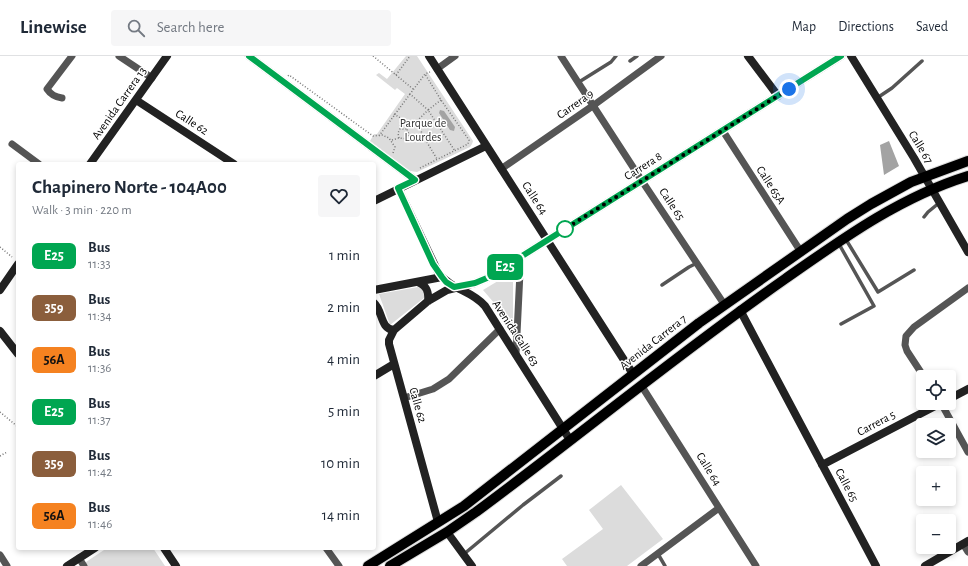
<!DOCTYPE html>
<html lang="en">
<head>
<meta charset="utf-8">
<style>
	body { margin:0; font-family:"Alegreya Sans",sans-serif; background:#f6f6f7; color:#1f2937; height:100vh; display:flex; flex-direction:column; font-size:15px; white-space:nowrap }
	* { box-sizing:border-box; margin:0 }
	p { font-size:13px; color:#747a83 }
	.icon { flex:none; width:22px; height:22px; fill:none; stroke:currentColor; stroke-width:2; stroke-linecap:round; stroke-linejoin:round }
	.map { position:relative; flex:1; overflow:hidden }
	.details { position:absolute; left:16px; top:106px; width:360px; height:388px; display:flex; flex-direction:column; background:#fff; border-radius:4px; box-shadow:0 2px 6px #0003 }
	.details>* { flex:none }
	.badge { padding:0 8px; border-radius:6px; font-size:14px; line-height:26px }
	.buttons { position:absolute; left:916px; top:314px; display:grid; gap:8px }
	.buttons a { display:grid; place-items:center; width:40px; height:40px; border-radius:4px; background:#fff; box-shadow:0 2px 6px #0003; font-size:20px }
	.you { position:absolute; width:20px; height:20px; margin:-10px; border:3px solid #fff; border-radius:50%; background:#1a73e8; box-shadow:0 0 0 6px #1a73e833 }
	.map>.badge { position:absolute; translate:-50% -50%; box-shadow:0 0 0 2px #fff }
	.round { display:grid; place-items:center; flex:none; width:42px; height:42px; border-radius:4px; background:#f6f6f7 }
	.summary { display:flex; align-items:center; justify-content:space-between; height:68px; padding:0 16px }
	h1 { font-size:19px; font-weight:700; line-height:30px }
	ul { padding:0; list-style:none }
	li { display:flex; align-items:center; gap:12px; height:52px; padding:0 16px }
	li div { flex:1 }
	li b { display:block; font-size:15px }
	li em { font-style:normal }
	li .badge { min-width:44px; font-weight:700; text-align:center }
	header { display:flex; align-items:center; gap:24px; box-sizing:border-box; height:56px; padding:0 20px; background:#fff; border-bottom:1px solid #e0e1e3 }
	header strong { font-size:19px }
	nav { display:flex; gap:22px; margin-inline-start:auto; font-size:14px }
	.search { width:280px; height:36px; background:#f6f6f7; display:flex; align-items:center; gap:10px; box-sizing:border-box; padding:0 14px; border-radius:4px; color:#747a83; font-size:15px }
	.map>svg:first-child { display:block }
</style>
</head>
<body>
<header>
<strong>Linewise</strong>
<div class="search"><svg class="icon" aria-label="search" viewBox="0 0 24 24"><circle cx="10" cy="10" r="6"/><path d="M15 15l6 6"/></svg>Search here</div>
<nav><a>Map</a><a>Directions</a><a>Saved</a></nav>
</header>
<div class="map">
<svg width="968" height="510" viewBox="0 0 968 510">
	<rect width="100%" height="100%" fill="#fff"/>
	<path fill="#dcdcdc" d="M406,0H417L473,85L472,88L470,91L417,116L410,115L370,85L374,78H377L405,38L397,32L395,34L376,19L379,17L387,23Z
		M513,216V269L483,234Z
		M418,231L424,233L426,237L424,242L390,269L379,238Z
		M621,429L663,483L627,510H567L562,503L603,473L589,454Z
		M107,492H153L165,510H84L83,508Z"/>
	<path fill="#a3a3a3" d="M440,54L444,55L455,71L454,75L450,74L439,57Z
		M889,85L899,110L884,119L880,89Z"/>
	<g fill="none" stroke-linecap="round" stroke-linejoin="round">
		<defs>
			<path id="primary" d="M368,510L464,450L699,267L847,163L871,148L911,126L968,105
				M390,510L447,476L476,456C580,379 679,297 785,223C842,183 900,141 968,120"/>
		</defs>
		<use href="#primary" stroke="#dbdbdb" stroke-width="12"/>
		<path stroke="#777" stroke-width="1.5" stroke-dasharray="1 2" stroke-linecap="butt" d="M373,0L413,33
			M396,19L410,0
			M288,20L289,19L373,80L382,79L389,82L395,91L393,97
			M441,44L428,54L455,95
			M394,58L410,68
			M418,64L422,78L437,103
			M400,73L401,63
			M379,80L410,38
			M399,82L398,77L400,73H407
			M410,83L407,73L410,68L418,64L428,54L410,38L425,18L430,16
			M392,84L399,82L410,83L422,78
			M420,112L468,88L469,84L441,44L425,18
			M0,191L12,201
			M0,356L18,371
			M0,400L7,396"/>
		<path stroke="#555" stroke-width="3.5" d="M630,5L637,0
			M579,26L611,6L616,0
			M877,42L892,32L922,5
			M924,161L928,156L939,147
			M845,182L878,236L914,214
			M839,188L874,250L841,268
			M662,229L689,211L697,207
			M464,498L523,449L561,420
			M658,498L665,510"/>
		<path stroke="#555" stroke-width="7" d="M119,0L152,22
			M561,0L642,125L724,248
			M437,13L455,0
			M62,42C55,41 51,39 47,33L72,0
			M723,75L801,196
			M12,88L39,108
			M501,113L594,49L661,0
			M511,207L518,211L520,216L516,298
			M924,321L907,295L905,289L906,280L914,271L968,232
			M641,329L756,510
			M404,342L433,333L449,323L500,273
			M941,347L968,396
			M963,488L968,496
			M326,492L339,510
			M0,499L7,510
			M79,502L84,510
			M641,510L719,452"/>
		<path stroke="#222" stroke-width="8" d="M249,0L415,124
			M429,0L633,318
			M748,0L778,40
			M851,0L914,102L968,196
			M136,44L234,108
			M90,108L167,0
			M398,132L438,216C452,235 470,233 485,250L570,384
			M374,145L486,90
			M418,226C427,230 429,236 428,245
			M0,234L18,208
			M374,234L442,221
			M374,247C383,255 380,273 394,274
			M740,254L876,510
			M0,275L18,298
			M374,320L394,308
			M949,343L968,333
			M822,409L941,347
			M438,466L389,288V284L394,274L428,245L447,234L475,227L487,222L841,0
			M447,476L472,510
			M164,492L176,510
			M67,510L95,492
			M925,510L968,485"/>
		<use href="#primary" stroke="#000" stroke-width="10"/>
	</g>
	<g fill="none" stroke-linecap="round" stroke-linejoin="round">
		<defs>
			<path id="line" d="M249,0L415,124L398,132L433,208L442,221L446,226L454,231L475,227L487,222L841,0"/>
		</defs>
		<use href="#line" stroke="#fff" stroke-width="9"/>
		<use href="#line" stroke="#00a651" stroke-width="6"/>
		<path stroke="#000" stroke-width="4" stroke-dasharray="0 7.2" d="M565,173L560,176L789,33"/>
	</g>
	<circle fill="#fff" stroke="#00a651" stroke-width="2" cx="565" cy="173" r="8"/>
	<g text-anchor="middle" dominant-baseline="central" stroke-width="3" stroke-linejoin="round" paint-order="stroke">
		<g font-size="12" fill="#000" stroke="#fff">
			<text transform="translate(119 47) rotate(-55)">Avenida Carrera 13</text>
			<text transform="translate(575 48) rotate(-35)">Carrera 9</text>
			<text transform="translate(192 66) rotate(33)">Calle 62</text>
			<text transform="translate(921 91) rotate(59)">Calle 67</text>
			<text transform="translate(643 110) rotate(-32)">Carrera 8</text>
			<text transform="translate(771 129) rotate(57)">Calle 65A</text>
			<text transform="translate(535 142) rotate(57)">Calle 64</text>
			<text transform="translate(672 148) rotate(56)">Calle 65</text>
			<text transform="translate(516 277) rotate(57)">Avenida Calle 63</text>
			<text transform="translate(653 286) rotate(-38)">Avenida Carrera 7</text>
			<text transform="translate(418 349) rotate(74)">Calle 62</text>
			<text transform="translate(876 367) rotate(-28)">Carrera 5</text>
			<text transform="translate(709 413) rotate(58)">Calle 64</text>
			<text transform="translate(847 429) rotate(62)">Calle 65</text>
		</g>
		<g font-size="12" fill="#333" stroke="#fff">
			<text x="423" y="67">Parque de<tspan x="423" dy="14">Lourdes</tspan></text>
		</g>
	</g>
</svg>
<div class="buttons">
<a><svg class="icon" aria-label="locate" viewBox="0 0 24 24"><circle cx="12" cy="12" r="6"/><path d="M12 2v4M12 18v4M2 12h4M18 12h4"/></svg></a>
<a><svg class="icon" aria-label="layers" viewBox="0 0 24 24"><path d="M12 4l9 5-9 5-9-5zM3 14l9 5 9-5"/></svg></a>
<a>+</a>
<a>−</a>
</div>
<div class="you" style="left:789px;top:33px"></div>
<b class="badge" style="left:505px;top:211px;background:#00a651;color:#fff">E25</b>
<section class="details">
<div class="summary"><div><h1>Chapinero Norte - 104A00</h1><p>Walk · 3 min · 220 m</p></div><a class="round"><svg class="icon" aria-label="heart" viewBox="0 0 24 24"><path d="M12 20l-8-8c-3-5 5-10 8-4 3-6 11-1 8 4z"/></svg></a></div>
<ul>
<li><span class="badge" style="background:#00a651;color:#fff">E25</span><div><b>Bus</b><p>11:33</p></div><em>1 min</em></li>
<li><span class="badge" style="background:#8b5e3c;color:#fff">359</span><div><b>Bus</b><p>11:34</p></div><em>2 min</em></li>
<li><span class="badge" style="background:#f58220;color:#111">56A</span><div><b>Bus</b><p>11:36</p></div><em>4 min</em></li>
<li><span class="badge" style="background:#00a651;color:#fff">E25</span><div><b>Bus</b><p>11:37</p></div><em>5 min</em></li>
<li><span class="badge" style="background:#8b5e3c;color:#fff">359</span><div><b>Bus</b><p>11:42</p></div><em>10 min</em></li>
<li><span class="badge" style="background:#f58220;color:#111">56A</span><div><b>Bus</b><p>11:46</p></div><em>14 min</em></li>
</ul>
</section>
</div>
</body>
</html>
